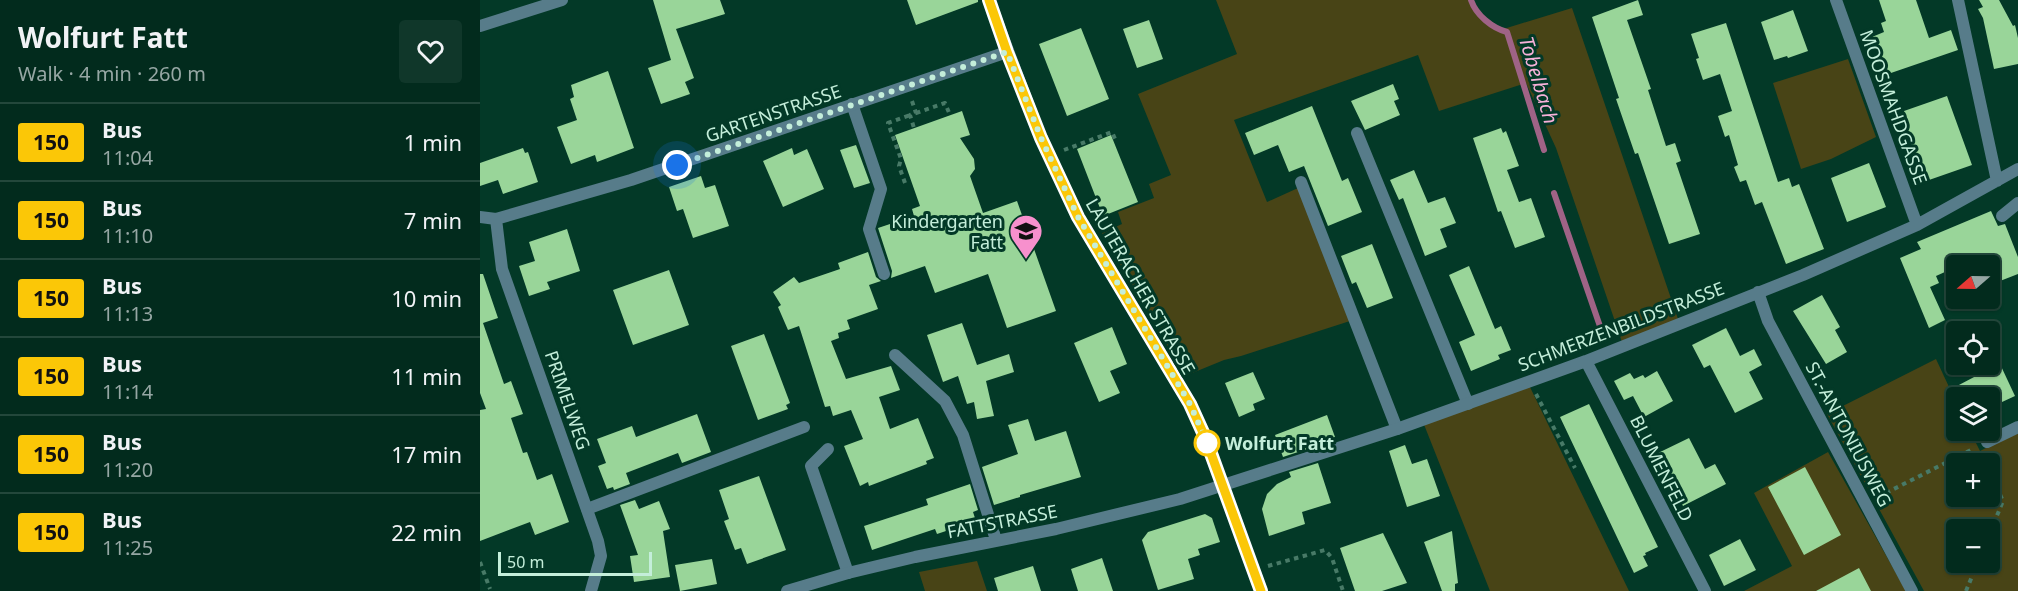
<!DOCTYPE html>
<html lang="en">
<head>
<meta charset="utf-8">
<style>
	body { margin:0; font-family:"Noto Sans",sans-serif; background:#10372a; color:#f1f3f6; height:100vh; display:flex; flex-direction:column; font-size:22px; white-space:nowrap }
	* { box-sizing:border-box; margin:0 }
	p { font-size:20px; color:#96a7a4 }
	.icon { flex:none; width:33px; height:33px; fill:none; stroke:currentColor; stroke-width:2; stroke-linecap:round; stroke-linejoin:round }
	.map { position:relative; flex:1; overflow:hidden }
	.sheet { display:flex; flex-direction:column; background:#022b1d; width:480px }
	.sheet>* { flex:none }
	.badge { padding:0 12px; border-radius:4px; font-size:21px; line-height:39px }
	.needle { width:39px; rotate:250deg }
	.tools { position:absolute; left:1466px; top:255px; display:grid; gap:12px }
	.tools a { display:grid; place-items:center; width:54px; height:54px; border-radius:6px; background:#022b1d; box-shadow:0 2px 4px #0004,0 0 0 2px #23473b; font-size:30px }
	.scale { position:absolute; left:18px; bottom:15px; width:154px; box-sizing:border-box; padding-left:6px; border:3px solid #c4eeda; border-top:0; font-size:16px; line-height:21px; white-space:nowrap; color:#c4eeda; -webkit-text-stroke:4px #033927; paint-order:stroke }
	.you { position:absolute; width:30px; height:30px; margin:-15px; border:4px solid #fff; border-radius:50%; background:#1a73e8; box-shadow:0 0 0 9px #1a73e833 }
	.map>.badge { position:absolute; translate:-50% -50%; box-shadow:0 0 0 3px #fff }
	.round { display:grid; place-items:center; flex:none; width:63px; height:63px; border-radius:6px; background:#10372a }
	.head { display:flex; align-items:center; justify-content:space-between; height:102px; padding:0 18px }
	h1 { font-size:28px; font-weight:700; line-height:45px }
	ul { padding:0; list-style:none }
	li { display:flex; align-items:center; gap:18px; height:78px; padding:0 18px; border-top:2px solid #23473b }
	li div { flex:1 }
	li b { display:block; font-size:22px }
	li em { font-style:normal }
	li .badge { min-width:66px; font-weight:700; text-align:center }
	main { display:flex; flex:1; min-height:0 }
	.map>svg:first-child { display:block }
</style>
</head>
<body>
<main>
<section class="sheet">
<div class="head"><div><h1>Wolfurt Fatt</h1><p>Walk · 4 min · 260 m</p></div><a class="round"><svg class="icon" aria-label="heart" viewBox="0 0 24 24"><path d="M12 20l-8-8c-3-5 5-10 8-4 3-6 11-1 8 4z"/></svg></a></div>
<ul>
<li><span class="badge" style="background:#fbc707;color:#111">150</span><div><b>Bus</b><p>11:04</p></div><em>1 min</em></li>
<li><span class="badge" style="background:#fbc707;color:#111">150</span><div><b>Bus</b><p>11:10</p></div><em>7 min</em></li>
<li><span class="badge" style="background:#fbc707;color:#111">150</span><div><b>Bus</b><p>11:13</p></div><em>10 min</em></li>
<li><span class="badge" style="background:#fbc707;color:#111">150</span><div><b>Bus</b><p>11:14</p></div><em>11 min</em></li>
<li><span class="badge" style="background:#fbc707;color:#111">150</span><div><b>Bus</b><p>11:20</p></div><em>17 min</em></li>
<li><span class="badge" style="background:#fbc707;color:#111">150</span><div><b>Bus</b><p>11:25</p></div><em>22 min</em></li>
</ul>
</section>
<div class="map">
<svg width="1538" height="591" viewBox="0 0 1538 591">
	<rect width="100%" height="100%" fill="#033927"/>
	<path fill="#484416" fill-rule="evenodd" d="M736,0H991L994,10L1017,31L1092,8L1198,319L1142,342L1076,148L1046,83L959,111L938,55L754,120L787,202L818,188L870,321L761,356L744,360L705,376L622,233L642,224L638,212L674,198L669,184L691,175L658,94L757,54Z
		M1368,59L1396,137L1351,159L1321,169L1293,83Z
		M1456,359L1476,402V430L1490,431L1500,451L1538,432V591H1444L1347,414ZM1476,464H1509V496H1476ZM1476,530H1509V562H1476Z
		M1048,383L1149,591H1010L943,422Z
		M1348,452L1426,591H1264L1312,566L1274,493Z
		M497,561L507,591H445L439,572Z"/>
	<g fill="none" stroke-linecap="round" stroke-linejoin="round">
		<path stroke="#9f6386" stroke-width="6" d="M991,0C996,15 1012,28 1027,32L1064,150
			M1074,193L1123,335"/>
	</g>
	<path fill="#99d599" d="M173,0H240L245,14L196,29L214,78L205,82L210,94L181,104L168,68L191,60Z
		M427,0H498V2L436,25Z
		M1158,0L1163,15L1147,20L1171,89L1168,90L1186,146L1195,143L1201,161L1196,163L1220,234L1189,244L1158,153L1155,154L1146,128L1136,99L1139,98L1112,17Z
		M1399,0H1436L1449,38L1471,30L1478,50L1408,74L1402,58L1399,59L1392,37L1404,32L1401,23L1406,21Z
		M1499,0H1519L1533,26L1535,25L1538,38V64L1514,69L1503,18L1498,9L1503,7Z
		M1313,10L1328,51L1308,58L1307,56L1294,60L1281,22Z
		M669,20L683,59L657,68L643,29Z
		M1246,23L1298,182L1309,178L1312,187L1319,184L1344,249L1306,264L1282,202L1275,205L1266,180L1260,182L1254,167L1258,165L1249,135L1245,137L1238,116L1252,111L1240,74L1223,80L1216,59L1219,58L1211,34Z
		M601,28L629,99L587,116L559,44Z
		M128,71L154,148L117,162L115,155L91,164L77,127L97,120L90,99L94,97L91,85Z
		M913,84L919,99L914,101L920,115L885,130L871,101Z
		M1467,96L1492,165L1449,180L1444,169L1440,170L1424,123L1428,122L1424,111Z
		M832,106L862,181L868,178L882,212L848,226L824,166L809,172L798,145L774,155L765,133Z
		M482,111L490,135L480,138L494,159L495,169L490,176L503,213L537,201L576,311L527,328L508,274L455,293L445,266L411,278L412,271L398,228L434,216L432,209L440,206L415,135Z
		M1021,128L1023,133L1026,131L1039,166L1027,170L1039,202L1051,198L1065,237L1035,248L1021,211L1018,212L993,138Z
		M631,135L658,202L623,216L597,149Z
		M376,145L390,183L374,188L360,150Z
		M43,148L45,153L48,152L58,182L23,194L18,180L0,186V163Z
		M312,148L314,155L327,149L344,189L303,207L283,161Z
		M1389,163L1406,207L1367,222L1351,178Z
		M934,170L948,203L965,197L976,223L960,229L967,247L945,256L923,198L919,200L910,180Z
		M221,176L225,188L235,185L249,226L213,238L203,209L197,211L189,187Z
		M1511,211L1518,226L1525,224L1538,257V274L1520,281L1514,267L1511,268L1506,254L1480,266H1476V267L1456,276L1459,283L1450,287L1465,320L1449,328L1420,258L1441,249L1437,242Z
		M87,229L100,271L67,282L70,289L49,296L39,266L55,261L49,242Z
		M892,244L913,298L887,308L876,282L872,284L861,256Z
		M388,252L396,277L401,281L389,285L398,309L367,320L370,329L358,333L359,338L351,341L366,379L411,366L420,390L399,397L410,429L438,418L454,458L446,461L447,464L389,486L388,482L380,486L364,446L383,439L371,410L353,416L350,406L345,407L319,326L308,330L298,307L301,305L293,292L314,277L319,283L360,269L358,263Z
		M989,266L1015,329L1021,326L1031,350L1018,355L1020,359L991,371L979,342L995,335L969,275Z
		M189,270L209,325L153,345L133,290Z
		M0,274H3L18,318L3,323L24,384L31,381L43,414L31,418L43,453L47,452L57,480L72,474L89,522L55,535L50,522L0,541V410L6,409L0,393Z
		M1342,295L1360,327L1355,330L1367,352L1346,364L1313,311Z
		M482,323L497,365L529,354L534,372L506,381L514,416L497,419L494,402L487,404L478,376L463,382L447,335Z
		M632,327L647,364L630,371L640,393L619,402L594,343Z
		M1246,328L1260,356L1274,349L1282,365L1269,372L1283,399L1255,413L1230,365L1224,368L1212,345Z
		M284,334L310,403L306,405L308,409L278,420L251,346Z
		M1491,364H1520L1535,396L1509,408V393L1499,398H1483L1477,386L1496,376Z
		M1177,371L1193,401L1164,417L1153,396L1144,400L1134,381L1150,373L1154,379L1163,375L1165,378Z
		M773,372L785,399L773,404L775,410L759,417L745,383Z
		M1109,404L1178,547L1165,553L1166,555L1163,556L1168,566L1154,573L1080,417Z
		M217,414L231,452L202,463L198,453L146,473L150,484L134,490L133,487L127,489L118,466L126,463L117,439L152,426L156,437Z
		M847,415L855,437L833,446V447L803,457L795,435Z
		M548,419L555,441L586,431L601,477L540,495V497L514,505L502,467L538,454L528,425Z
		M1209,438L1225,469L1235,464L1246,484L1203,506L1176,454Z
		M925,445L932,464L947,459L960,496L927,507L909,451Z
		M838,463L851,503L822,512L825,524L789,536L782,509L787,494L797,484L811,477L809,472Z
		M1325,467L1361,535L1324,555L1288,487Z
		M279,476L306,550L267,564L261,548L255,550L244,521L249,519L239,490Z
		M490,484L498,510L493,512L496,521L457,534L455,529L392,550L384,526L448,505L446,499Z
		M155,500L159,509L179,501L190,529L183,531L190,577L154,582L150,556L158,555L140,505Z
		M725,514L732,518L740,542L718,549L720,555L708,559L714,579L678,590L662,540L668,532Z
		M972,531L978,583L975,584V591H962L944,542Z
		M903,533L927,583L902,591H875L860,548Z
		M1260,539L1276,570L1244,586L1229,555Z
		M622,558L633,591H598L591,569Z
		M232,559L237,584L200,591L195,565Z
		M553,566L561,591H518L514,578Z
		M1379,568L1391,591H1336Z"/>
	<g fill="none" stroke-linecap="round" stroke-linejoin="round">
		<path stroke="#487a67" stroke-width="4" stroke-dasharray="4.5 4.5" stroke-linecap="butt" d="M432,101L436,113L430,115L434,128
			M436,113L465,103L470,115
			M584,150L632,132L635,139
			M425,183L419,166L421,159L408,123L430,115
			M1056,394L1095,468
			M1509,470L1523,501L1509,535
			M1398,497L1493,449
			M0,562L10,589
			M788,566L845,550L852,558L863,591
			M1486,591L1498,562"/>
		<path stroke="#577c8a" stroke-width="12" d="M372,104L401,189L389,229L404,274
			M877,133L988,404
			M821,182L917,429
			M1522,216L1538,203
			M1507,442L1538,427
			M348,449L331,466L368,573
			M107,509L324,427"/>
		<path stroke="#577c8a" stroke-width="12" d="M1356,0L1437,225
			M1478,0L1517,181
			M0,26L82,0
			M0,217L16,219L151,180L527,52
			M16,219L22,269L118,541L121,556L111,591
			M1278,292L1288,321L1432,591
			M415,355L465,401L483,435L516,540
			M1106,361L1225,591
			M307,591L368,573L435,557L576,529L700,499L917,429L1106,361L1323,275L1437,225L1538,169"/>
		<path stroke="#577c8a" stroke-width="12" d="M509,0L561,138L598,217L710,404L725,437L781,591"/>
	</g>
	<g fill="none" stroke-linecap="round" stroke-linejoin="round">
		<defs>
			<path id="line" d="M509,0L527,52L561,138L598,217L710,404L725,437L781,591"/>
		</defs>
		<use href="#line" stroke="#fff" stroke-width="14"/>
		<use href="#line" stroke="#fbc707" stroke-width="9"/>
		<path stroke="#c4eeda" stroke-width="6" stroke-dasharray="0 10.8" d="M197,165L527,52L561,138L598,217L710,404L728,445L727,443"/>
	</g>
	<defs>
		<symbol id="school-pin" viewBox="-11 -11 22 30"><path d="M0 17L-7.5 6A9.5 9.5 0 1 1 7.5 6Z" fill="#f790cd" stroke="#033927"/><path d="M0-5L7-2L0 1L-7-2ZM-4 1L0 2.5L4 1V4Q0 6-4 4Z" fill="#111"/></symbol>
	</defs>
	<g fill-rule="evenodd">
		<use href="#school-pin" x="527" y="212" width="38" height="52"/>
	</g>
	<circle fill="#fff" stroke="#fbc707" stroke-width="3" cx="727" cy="443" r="12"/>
	<g text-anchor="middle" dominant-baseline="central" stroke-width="6" stroke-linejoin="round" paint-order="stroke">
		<g font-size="18" fill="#c4eeda" stroke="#033927">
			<text transform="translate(1414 107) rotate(70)">MOOSMAHDGASSE</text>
			<text transform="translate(293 113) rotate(-19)">GARTENSTRASSE</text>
			<text transform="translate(661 286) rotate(60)">LAUTERACHER STRASSE</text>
			<text transform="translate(1141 326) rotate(-21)">SCHMERZENBILDSTRASSE</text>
			<text transform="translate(88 400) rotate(71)">PRIMELWEG</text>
			<text transform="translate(1369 434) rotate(62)">ST.-ANTONIUSWEG</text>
			<text transform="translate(1182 468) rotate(63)">BLUMENFELD</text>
			<text transform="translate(522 521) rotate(-11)">FATTSTRASSE</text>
		</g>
		<g font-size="18" fill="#c4eeda" stroke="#033927" text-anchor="end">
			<text x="523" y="221">Kindergarten<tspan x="523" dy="21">Fatt</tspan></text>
		</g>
		<g font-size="18" font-weight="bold" fill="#c4eeda" stroke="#033927" text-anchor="start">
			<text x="745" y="443">Wolfurt Fatt</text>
		</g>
		<g font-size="20" font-style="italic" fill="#f7b1d9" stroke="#033927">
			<text transform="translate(1059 80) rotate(73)">Tobelbach</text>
		</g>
	</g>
</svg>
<div class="tools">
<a><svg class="needle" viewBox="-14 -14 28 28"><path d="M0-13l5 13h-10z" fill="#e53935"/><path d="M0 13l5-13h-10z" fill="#96a7a4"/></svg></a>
<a><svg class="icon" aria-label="locate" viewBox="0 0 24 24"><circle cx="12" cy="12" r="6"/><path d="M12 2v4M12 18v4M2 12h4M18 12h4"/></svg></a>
<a><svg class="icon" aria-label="layers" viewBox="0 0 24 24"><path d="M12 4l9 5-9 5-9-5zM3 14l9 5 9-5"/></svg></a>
<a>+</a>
<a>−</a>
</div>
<div class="scale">50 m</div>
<div class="you" style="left:197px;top:165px"></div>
</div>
</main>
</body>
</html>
